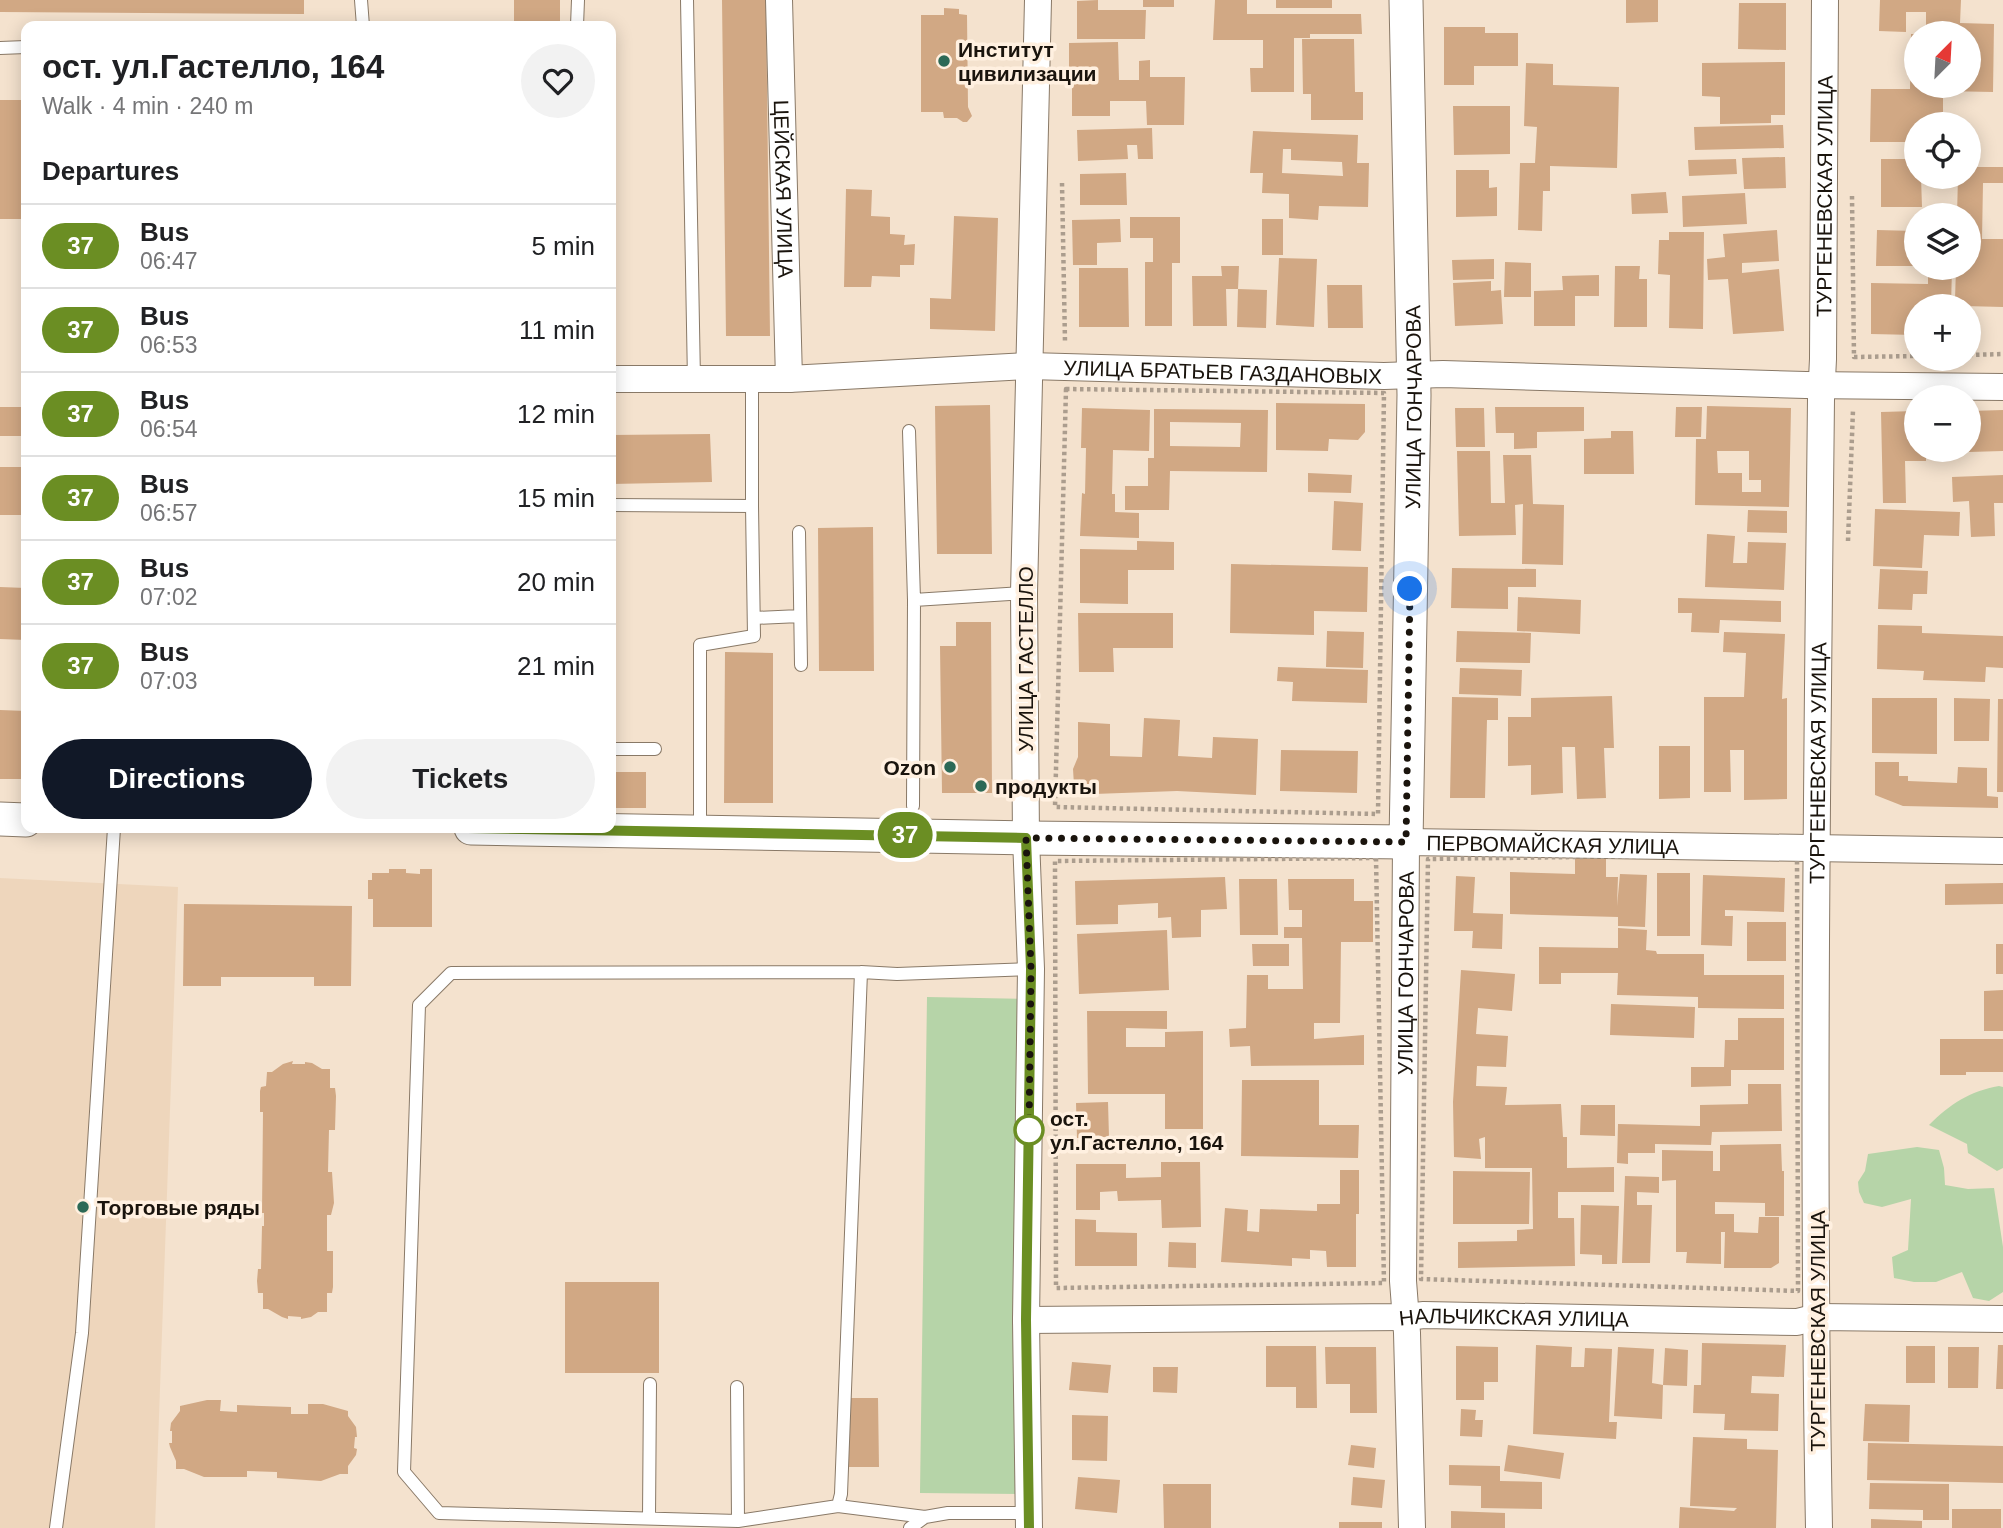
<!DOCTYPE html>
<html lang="en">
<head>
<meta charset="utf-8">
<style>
	body { margin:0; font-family:Arial,sans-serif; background:#f2f2f2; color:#202124; height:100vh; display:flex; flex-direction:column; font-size:26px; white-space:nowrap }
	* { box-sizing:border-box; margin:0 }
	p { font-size:23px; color:#757577 }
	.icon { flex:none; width:38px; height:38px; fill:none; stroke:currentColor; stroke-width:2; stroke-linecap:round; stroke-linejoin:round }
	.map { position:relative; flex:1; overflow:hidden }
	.side { position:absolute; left:21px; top:21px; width:595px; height:812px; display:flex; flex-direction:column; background:#fff; border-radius:14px; box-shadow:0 4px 18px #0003 }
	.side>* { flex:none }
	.badge { padding:0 14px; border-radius:23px; font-size:24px; line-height:46px }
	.needle { width:46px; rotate:24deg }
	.tools { position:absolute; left:1904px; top:21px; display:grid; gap:14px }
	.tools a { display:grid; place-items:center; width:77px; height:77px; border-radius:50%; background:#fff; box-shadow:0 4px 18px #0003; font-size:35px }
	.you { position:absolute; width:35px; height:35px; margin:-18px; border:5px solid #fff; border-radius:50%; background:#1a73e8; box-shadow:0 0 0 10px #1a73e833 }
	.map>.badge { position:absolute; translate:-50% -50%; box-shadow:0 0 0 4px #fff }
	h2 { padding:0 21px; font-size:26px; line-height:63px }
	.round { display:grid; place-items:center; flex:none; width:74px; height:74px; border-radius:37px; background:#f2f2f2 }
	.headline { display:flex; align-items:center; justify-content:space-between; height:119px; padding:0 21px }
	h1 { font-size:33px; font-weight:600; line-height:52px }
	.primary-button { display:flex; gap:14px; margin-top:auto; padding:14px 21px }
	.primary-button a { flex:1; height:80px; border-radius:42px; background:#111827; color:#fff; font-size:28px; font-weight:600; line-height:80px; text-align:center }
	.primary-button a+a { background:#f2f2f2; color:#202124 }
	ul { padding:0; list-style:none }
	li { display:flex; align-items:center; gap:21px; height:84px; padding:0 21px; border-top:2px solid #e0e0e0 }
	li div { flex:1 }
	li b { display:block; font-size:26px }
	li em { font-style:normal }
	li .badge { min-width:77px; font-weight:700; text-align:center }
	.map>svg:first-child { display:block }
</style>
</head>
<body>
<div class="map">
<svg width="2003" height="1528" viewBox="0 0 2003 1528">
	<rect width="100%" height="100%" fill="#f4e2ce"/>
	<path fill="#eed6bc" d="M0,878L178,887L155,1528H0Z"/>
	<path fill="#b6d4a8" d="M927,997L1033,999L1025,1494L920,1493Z
		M1999,1086L2003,1087V1168L1997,1171L1968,1153L1967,1144L1929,1125C1950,1104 1970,1091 1999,1086Z
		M1917,1147L1939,1150L1944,1168L1945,1185L1968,1189L1994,1188L2003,1247V1292L1989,1301L1973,1298L1962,1272L1936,1282H1914L1894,1278L1892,1257L1908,1250L1911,1199L1882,1207L1864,1203L1859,1192L1858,1182L1865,1171L1868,1154Z"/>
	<path fill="#d1a884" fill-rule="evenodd" d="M0,0H304V14L0,12Z
		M514,0H560V26H514Z
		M722,0H766L770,336H726Z
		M1098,0V10H1146L1145,39H1077V1Z
		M1143,0H1174V7H1143Z
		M1215,0H1247V14H1361L1362,34H1310V38H1294V92H1251L1250,68H1263V40H1213Z
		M1276,0H1332V8H1276Z
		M1626,0H1658V22L1626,23Z
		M1880,0H1961L1960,23L1994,24L1993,92L1943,91V124H1916V142H1870L1871,89H1910L1911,34H1916V86H1969V33H1947V27H1926V12H1906V32L1879,31Z
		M1739,3H1786V50L1738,49Z
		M944,8L959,9V14L967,15L968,107L972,116L967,122H963L957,118H944L943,112H921V15H944Z
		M1444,27H1485V33H1518V66H1474V85H1444Z
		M1302,39H1354L1355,92H1363V120H1311V94H1303Z
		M1118,42L1119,80H1139V61L1150,60V77H1185L1184,125H1147L1146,101H1110V116H1072V80H1069V43Z
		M1785,62V115H1771V123L1720,124V97L1702,96V63Z
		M1526,63L1553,64V85L1619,87L1617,168L1550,166V191H1543L1542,231L1518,230L1520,163H1535L1537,127L1524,126Z
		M0,100H26V219H0Z
		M1453,106H1510V154L1454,155Z
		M1783,125L1784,148L1695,150L1694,127Z
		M1152,128L1153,159H1138L1137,145H1127L1128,159L1078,161L1077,130Z
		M1253,131L1358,135L1357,163H1369L1368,207L1319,206L1318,220L1289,218V194L1262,193L1263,173H1250ZM1283,149H1291V160L1342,162L1343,176L1282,173Z
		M1785,157L1786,188L1744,189L1742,158Z
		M1736,159L1737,174L1689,176L1688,160Z
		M1881,159H1916V177H1921L1922,207H1881Z
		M1969,167H2003V183H1983L1982,239H2003V307L1964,306V300H1955L1956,268H1969V215H1957L1958,177H1969Z
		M1456,170H1489V188L1497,187V216L1456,217Z
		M1126,173L1127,205H1080V174Z
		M846,189L872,190L871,216L890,217V234L905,235L904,245L915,244L914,265H900V277L872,276L871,287H844Z
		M1666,192L1668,213L1632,214L1631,194Z
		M1745,193L1747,224L1683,227L1682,196Z
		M954,216L998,218L995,331L930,329V298L951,299Z
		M1130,217H1180V263H1172V326H1145V262H1153V238H1130Z
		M1120,219L1121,242L1097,243V265H1073L1072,220Z
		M1262,219H1283V255H1262Z
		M1777,230L1779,261L1742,263V273L1779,269L1784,331L1733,334L1728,279L1708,280L1707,259L1725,257L1723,234Z
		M1877,230L1916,231V266H1876Z
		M1669,232H1704L1703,329L1669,328L1670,275L1658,274L1659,240H1669Z
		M1279,258L1317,259L1314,327L1276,325Z
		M1494,259V279L1453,280L1452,260Z
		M1505,262L1531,263V297H1504Z
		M1221,266H1239L1238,289L1267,290L1266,328L1237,327L1238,289H1226L1227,326H1193L1192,276H1222Z
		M1615,266H1640L1639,279H1647V327H1614Z
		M1079,268H1128L1129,327H1079Z
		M1928,268H1952L1951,306H1916V335L1871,334V283L1928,284Z
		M1599,275V296H1575V326H1534V291L1563,290L1562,276Z
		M1491,281V291L1501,290L1503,324L1455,326L1453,283Z
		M1327,285H1362L1363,328H1328Z
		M1276,403L1365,404V432L1358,440L1329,439L1328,451L1276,450Z
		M990,405L992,554H937L935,406Z
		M1707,406L1791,408L1789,507L1695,505L1696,439H1706ZM1717,451H1749V480H1761V492H1742V473H1718Z
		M0,407H26V436H0Z
		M1495,407H1584V431L1537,432V448L1514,449V433H1496Z
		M1676,407H1702L1701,437H1675Z
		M1082,408L1150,410L1149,451L1113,450L1112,494H1115V512L1139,513V538L1080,536L1082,493L1085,494L1086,448H1081Z
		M1455,408H1484L1485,447H1456Z
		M1154,409L1268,410L1267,472L1170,471L1169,510H1125V486H1148V458H1154ZM1170,422L1241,423L1240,447L1170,446Z
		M2003,410V451L1969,452V411Z
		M1916,411V450H1953V452H1926V461H1905L1906,503H1883L1881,412Z
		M1611,431H1633L1634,474H1584V439L1611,438Z
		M710,434L712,482L611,484V435Z
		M1457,451H1490L1491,503H1505L1503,455H1531L1533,504L1564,505L1563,565L1522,564L1523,504L1515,505L1516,535L1459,536Z
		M0,467H26V515H0Z
		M1308,473L1352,475L1351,493L1308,492Z
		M2003,475V503H1994L1995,536L1971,537L1969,501L1953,502L1952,477Z
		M1334,501L1363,503L1361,551L1332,550Z
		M1875,509L1960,512L1959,536L1924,535L1922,568L1873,566Z
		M1748,510L1787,511V533L1747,532Z
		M873,527L874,671H819L818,528Z
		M1707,534L1735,536L1733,563H1747L1748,542L1786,543L1784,590L1705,587Z
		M1137,541L1174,542V570H1128V604L1080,603V549L1137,550Z
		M1231,564L1368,567L1367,612L1314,611V635L1230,633Z
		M1452,568L1536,569V587H1508V609L1451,608Z
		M1880,569L1928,571L1927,594H1913L1912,610L1878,609Z
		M0,587L26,588V640L0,639Z
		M1518,597L1581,600L1580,634L1517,631Z
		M1678,598L1781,601V622L1720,620L1719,633L1691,632L1692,613H1678Z
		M1078,613H1173V648H1113L1114,672H1079Z
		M956,622H991L992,793H942L940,646H956Z
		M1878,625L1922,626V633L2003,636V668L1986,667L1985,682L1923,680L1924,671L1877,669Z
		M1327,631L1364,632L1363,668L1326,667Z
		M1457,631L1531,633L1530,663L1456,662Z
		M1724,632L1785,634L1782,699L1787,698V799L1744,800V750H1730L1731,792H1704V697H1744L1746,653L1723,652Z
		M725,652L773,653V803H724Z
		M1278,667L1368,670L1367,703L1292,701L1293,682L1277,681Z
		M1460,668L1522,670L1521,696L1459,694Z
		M1612,696L1614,748H1604L1606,798L1577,799L1575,747H1562L1563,793L1531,795V765L1508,766V717H1531V698Z
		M1452,697L1498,698V720H1487L1485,798H1450Z
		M1872,698H1937V754L1872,753Z
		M1954,698L1990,699L1989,741H1954Z
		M1998,699H2003V792H1997Z
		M0,710L26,711V779H0Z
		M1144,718L1180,720L1178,756L1212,758L1213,737L1258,739L1256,795L1177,791L1094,794L1080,790L1074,785L1073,769L1078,757V722L1110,724V756L1142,757Z
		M1659,746H1690V798L1659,799Z
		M1281,750L1358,751L1357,793L1280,791Z
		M1875,762H1899V776H1908V781L1957,783L1958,767L1987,768V796L1998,797V808L1903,806L1875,795Z
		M611,772H646V808H611Z
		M1575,858L1606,859V877H1618L1617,906L1620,874L1647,875L1645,927L1618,926V917L1510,914V872L1575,874Z
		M389,869H406V873L420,874V869H432V927H373V899H368V880H372V873H389Z
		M1657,873H1690V936H1657Z
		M1703,875L1785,878L1784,912L1725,910V916H1733L1732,946L1701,945Z
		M1456,876L1475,877L1473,913L1503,914L1502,949L1472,948L1473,931H1454Z
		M1225,877L1227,909L1201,910V937L1172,938L1171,917L1158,918V903L1118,905V924L1076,925L1075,881Z
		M1239,879H1277L1278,935H1240Z
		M1288,879H1354V901H1373V942H1341L1340,1023H1314V1039L1364,1035V1065L1251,1066L1250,1046L1230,1047L1229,1029L1246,1028L1247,975H1268V989H1303L1302,938H1284V927H1302V910H1289Z
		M2003,883V904L1945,905V884Z
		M184,904L352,906L351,986H314V977H221V986H183Z
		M1747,922H1786V961H1747Z
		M1618,928L1647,930L1646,950L1656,951L1657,954H1704V975H1784V1009L1698,1008V997L1617,995L1618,973H1561V984H1539V947L1618,948Z
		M1167,930L1169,990L1079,994L1077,934Z
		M1252,944H1289V966H1253Z
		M1996,944H2003V974H1996Z
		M1461,970L1515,974L1512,1011L1478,1008L1476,1034L1508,1036L1506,1067L1477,1066L1476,1086L1507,1087L1505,1105L1561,1104L1563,1137H1567V1168L1614,1167V1192H1558V1218H1574L1575,1266L1458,1268V1242L1517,1241V1230L1533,1229L1532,1168H1485V1137L1479,1139L1481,1159L1454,1157L1453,1102Z
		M2003,990V1031H1984V991Z
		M1611,1004L1695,1007L1694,1038L1610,1035Z
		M1087,1011H1167V1029L1126,1028V1047H1165V1032L1203,1031V1129H1165V1094H1088Z
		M1738,1018H1784V1070H1731V1086L1691,1087V1067H1724L1725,1040H1738Z
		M1940,1039H2003V1072H1966V1075H1940Z
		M293,1061L292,1064H305V1062L312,1063L322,1069H330V1088H335L336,1096L335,1130H329L328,1172H332L334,1203L331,1215H327V1251H333V1287L332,1293H327V1312H318L311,1317L301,1319V1317L288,1316V1319L282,1317L268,1309H263V1293H258L257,1281L258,1269H261L262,1226H264V1213H262L263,1112H260V1091L261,1087L266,1086L267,1072H272L283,1064Z
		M1242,1080H1319V1125H1359L1358,1158L1241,1156Z
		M1748,1084H1781L1782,1131L1712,1132L1711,1145L1655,1144V1153H1628V1164L1617,1163L1618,1124L1700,1126V1105L1748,1104Z
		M1108,1102L1109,1137L1077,1138L1076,1103Z
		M1581,1105H1615V1136L1580,1135Z
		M1781,1144L1782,1171H1784V1216H1765V1203L1715,1202V1214H1734V1232L1758,1233L1759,1217H1779V1263L1771,1268H1724L1725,1232H1721V1264L1686,1263L1687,1252H1676V1180L1662,1181V1150L1713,1151V1171H1720V1145Z
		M1161,1162H1200L1201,1227L1162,1228L1161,1200L1118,1201L1117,1191L1100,1192V1210H1076V1164H1126V1178L1161,1177Z
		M1340,1170H1359V1214H1356V1267H1327L1326,1251L1310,1250V1259L1292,1258V1266L1221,1262L1225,1208L1248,1210L1247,1231L1259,1232L1260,1209L1317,1211V1204H1340Z
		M1453,1171L1530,1172L1529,1224H1453Z
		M1625,1176L1659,1177V1193L1637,1192V1205H1652L1650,1263H1622Z
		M1581,1205L1619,1206L1617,1264H1602V1255L1580,1254Z
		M1075,1219L1096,1220V1232L1137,1233V1266H1075Z
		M1169,1242L1196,1243V1268L1168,1267Z
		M565,1282H659V1373H565Z
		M1702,1343L1786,1345L1784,1377L1752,1376L1751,1393L1779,1394L1778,1431L1724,1430L1725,1414L1693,1413L1694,1385H1701Z
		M1536,1345L1572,1347L1571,1367H1584L1585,1348L1612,1349L1609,1422H1617L1616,1439L1533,1434Z
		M1998,1345H2003V1389H1996Z
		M1266,1346H1316L1317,1408H1296V1387H1266Z
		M1456,1346L1498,1347V1382H1484V1400H1456Z
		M1906,1346H1935V1383H1906Z
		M1325,1347H1376L1377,1413H1350V1384H1326Z
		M1618,1347L1654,1349L1652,1383L1663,1385L1662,1419L1614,1416Z
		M1948,1347H1979L1978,1388H1948Z
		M1665,1348L1688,1350L1687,1386L1663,1385Z
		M1072,1362L1111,1365L1108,1393L1069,1390Z
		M1153,1367H1178L1177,1393L1153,1392Z
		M847,1398H878L879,1467H847Z
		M207,1400H221L220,1411L237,1412V1405L291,1407V1414H308V1404H323L348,1411V1416L356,1427L357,1437H355L354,1448L357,1449L356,1455L348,1466V1474H340L321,1481L277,1478V1472L247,1471V1477H204L184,1469H176V1461L170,1447L169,1443H172V1431H170L171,1423L180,1411V1406Z
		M1865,1404L1910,1405L1909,1442L1863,1441Z
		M1461,1409L1476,1410L1475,1420H1483L1482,1437L1460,1436Z
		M1072,1415L1108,1416L1107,1461L1072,1460Z
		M1693,1437L1747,1439V1449L1778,1450L1776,1528H1679L1680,1507L1734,1511L1737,1508L1690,1506Z
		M1868,1443L2003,1446V1483L1867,1480Z
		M1351,1445L1376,1448L1374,1468L1348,1465Z
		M1508,1445L1564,1453L1560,1479L1504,1471Z
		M1449,1465L1500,1466V1481L1542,1482V1509L1481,1508V1486L1449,1485Z
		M1078,1477L1120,1480L1117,1513L1075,1509Z
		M1353,1477L1385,1480L1382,1508L1351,1505Z
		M1870,1483L1949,1484V1520H1923V1510L1869,1509Z
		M1163,1484H1211V1528H1164Z
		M1952,1509H2001V1528H1952Z
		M1451,1511L1505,1513V1528H1451Z
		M1871,1519L1922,1521V1528H1871Z
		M1339,1522H1382V1528H1339Z"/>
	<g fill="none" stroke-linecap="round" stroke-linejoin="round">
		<defs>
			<path id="service" d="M361,0L363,26
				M687,0L694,380
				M577,26L578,0
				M0,48L26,47
				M909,431L914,600
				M611,505L752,506V380
				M799,532L801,665
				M754,618L800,616
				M611,749H655
				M913,806L914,600L1024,593
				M700,831V645L754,636L752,506
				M861,972L841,1494L838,1506L738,1521L439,1513L404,1472L419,1005L451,973L861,972L897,974L1031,969
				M737,1387L738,1521
				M838,1506L925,1517
				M649,1517L650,1384
				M56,1528L82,1333L114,828
				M910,1528L925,1517L948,1513H1029"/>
			<g id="minor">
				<path id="s1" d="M779,0L789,379"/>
				<path id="s2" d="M611,379H789L1029,366L1384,376L1443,374L1806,385L2003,387"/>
				<path id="s3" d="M1026,1320L1406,1317L1424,1315L1797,1322L1817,1317L2003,1319"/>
				<path d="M1029,1528L1026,1320L1031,969L1026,838L1024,593L1038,0"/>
				<path id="s4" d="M1412,1528L1407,1333L1403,1281L1406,842L2003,851"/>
				<path id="s5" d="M1819,1528C1812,1152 1817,776 1821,399L1823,359L1825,0"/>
			</g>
			<g id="tertiary">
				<path d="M0,819L26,820"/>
				<path id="s6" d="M471,828L1026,838L1406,842L1414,395L1406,0"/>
			</g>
		</defs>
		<use href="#service" stroke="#897967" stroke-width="14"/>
		<use href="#minor" stroke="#897967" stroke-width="28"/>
		<use href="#tertiary" stroke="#897967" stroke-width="35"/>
		<path stroke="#ab9d8e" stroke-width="4.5" stroke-dasharray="3.5 3.5" stroke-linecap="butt" d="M1062,183L1065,342
			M1852,196L1854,357L1916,356
			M1969,355L2003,354
			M1066,389L1384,393L1378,814L1055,807Z
			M1848,541L1853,410
			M1797,854L1798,1291L1421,1279L1428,859Z
			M1376,858L1384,1283L1056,1288L1055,861Z"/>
		<use href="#service" stroke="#fff" stroke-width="12"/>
		<use href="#minor" stroke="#fff" stroke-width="26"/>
		<use href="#tertiary" stroke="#fff" stroke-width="33"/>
	</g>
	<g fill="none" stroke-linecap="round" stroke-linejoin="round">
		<defs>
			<path id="line" d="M468,828L1026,838L1031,969L1026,1320L1029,1528"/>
		</defs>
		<use href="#line" stroke="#fff" stroke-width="16"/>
		<use href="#line" stroke="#6b8e23" stroke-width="10"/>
		<path stroke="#1a140d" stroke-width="7" stroke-dasharray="0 12.6" d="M1029,1130L1031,969L1026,838L1406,842L1410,589"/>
	</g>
	<g fill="#2c6956" stroke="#fff0e0" stroke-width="2.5">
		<circle cx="944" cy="61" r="7"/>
		<circle cx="950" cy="767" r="7"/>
		<circle cx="981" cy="786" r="7"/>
		<circle cx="83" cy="1207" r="7"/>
	</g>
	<circle fill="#fff" stroke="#6b8e23" stroke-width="3.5" cx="1029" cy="1130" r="14"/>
	<g text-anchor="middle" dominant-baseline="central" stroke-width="7" stroke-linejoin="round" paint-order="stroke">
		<g font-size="21" font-weight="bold" fill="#1a140d" stroke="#fff0e0" text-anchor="start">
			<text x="958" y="49">Институт<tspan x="958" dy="24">цивилизации</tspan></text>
			<text x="936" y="767" text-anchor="end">Ozon</text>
			<text x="995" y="786">продукты</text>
			<text x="97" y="1207">Торговые ряды</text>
		</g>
		<g font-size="21" fill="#1a140d" stroke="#fff0e0">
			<text stroke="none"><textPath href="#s1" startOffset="189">ЦЕЙСКАЯ УЛИЦА</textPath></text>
			<text stroke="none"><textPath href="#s5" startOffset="1332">ТУРГЕНЕВСКАЯ УЛИЦА</textPath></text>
			<text stroke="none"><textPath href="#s2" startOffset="612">УЛИЦА БРАТЬЕВ ГАЗДАНОВЫХ</textPath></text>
			<text stroke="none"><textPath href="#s6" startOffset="1370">УЛИЦА ГОНЧАРОВА</textPath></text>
			<text transform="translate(1025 659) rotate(-90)">УЛИЦА ГАСТЕЛЛО</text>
			<text stroke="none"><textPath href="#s5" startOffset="765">ТУРГЕНЕВСКАЯ УЛИЦА</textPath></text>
			<text stroke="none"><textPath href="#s4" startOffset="833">ПЕРВОМАЙСКАЯ УЛИЦА</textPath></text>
			<text stroke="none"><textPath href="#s4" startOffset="555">УЛИЦА ГОНЧАРОВА</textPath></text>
			<text stroke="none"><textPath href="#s3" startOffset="488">НАЛЬЧИКСКАЯ УЛИЦА</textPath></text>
			<text transform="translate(1817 1331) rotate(-90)">ТУРГЕНЕВСКАЯ УЛИЦА</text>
		</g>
		<g font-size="21" font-weight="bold" fill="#1a140d" stroke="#fff0e0" text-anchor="start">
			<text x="1050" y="1118">ост.<tspan x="1050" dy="24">ул.Гастелло, 164</tspan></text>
		</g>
	</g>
</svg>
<div class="tools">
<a><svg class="needle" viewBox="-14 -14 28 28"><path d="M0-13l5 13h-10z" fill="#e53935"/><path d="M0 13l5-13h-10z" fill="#757577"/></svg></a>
<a><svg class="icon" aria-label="locate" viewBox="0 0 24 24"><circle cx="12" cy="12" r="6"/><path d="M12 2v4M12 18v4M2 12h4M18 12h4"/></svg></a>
<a><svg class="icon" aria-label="layers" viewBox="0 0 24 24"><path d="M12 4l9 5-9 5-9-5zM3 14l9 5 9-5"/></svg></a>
<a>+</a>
<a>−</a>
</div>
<div class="you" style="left:1410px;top:589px"></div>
<b class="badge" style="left:905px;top:835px;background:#6b8e23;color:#fff">37</b>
<section class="side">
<div class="headline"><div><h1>ост. ул.Гастелло, 164</h1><p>Walk · 4 min · 240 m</p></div><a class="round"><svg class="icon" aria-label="heart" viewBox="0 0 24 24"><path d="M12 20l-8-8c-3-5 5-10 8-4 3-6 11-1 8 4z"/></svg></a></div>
<h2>Departures</h2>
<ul>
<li><span class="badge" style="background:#6b8e23;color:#fff">37</span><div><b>Bus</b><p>06:47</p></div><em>5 min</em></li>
<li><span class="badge" style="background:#6b8e23;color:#fff">37</span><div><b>Bus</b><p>06:53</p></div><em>11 min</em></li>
<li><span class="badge" style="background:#6b8e23;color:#fff">37</span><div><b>Bus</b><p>06:54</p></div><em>12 min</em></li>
<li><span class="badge" style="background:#6b8e23;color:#fff">37</span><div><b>Bus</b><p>06:57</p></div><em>15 min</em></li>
<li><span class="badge" style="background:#6b8e23;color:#fff">37</span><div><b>Bus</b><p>07:02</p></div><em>20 min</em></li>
<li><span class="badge" style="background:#6b8e23;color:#fff">37</span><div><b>Bus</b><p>07:03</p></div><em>21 min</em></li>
</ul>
<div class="primary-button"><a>Directions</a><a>Tickets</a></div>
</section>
</div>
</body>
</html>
